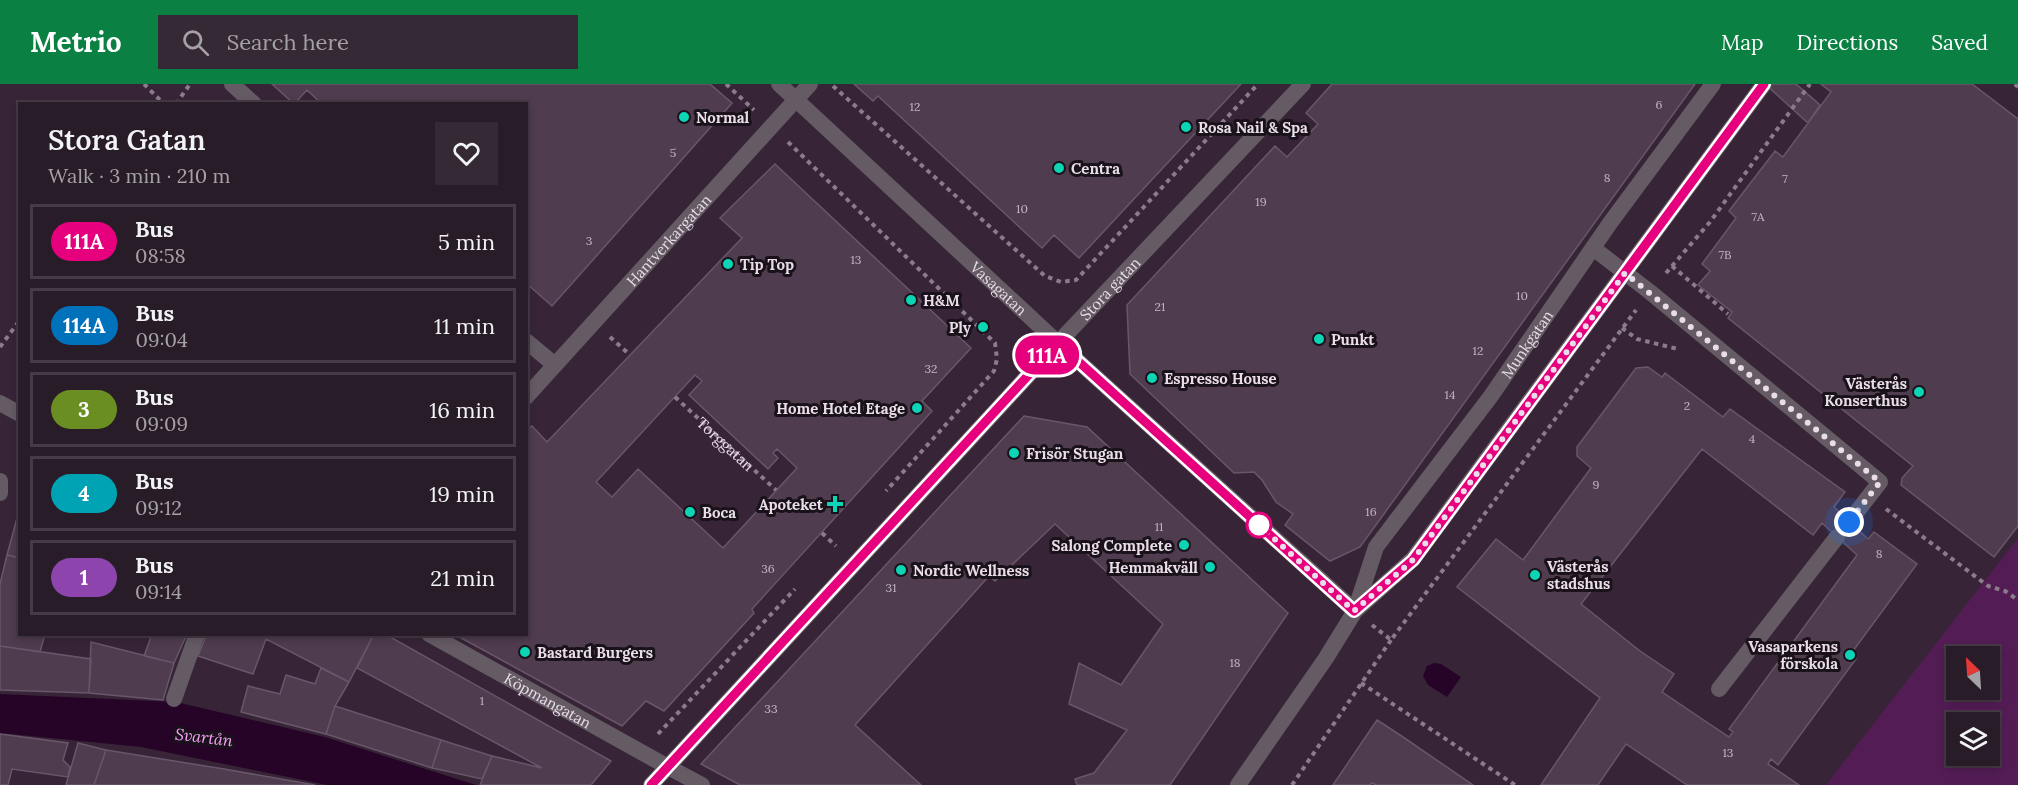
<!DOCTYPE html>
<html lang="en">
<head>
<meta charset="utf-8">
<style>
	body { margin:0; font-family:Lora,serif; background:#352935; color:#f1f3f6; height:100vh; display:flex; flex-direction:column; font-size:22px; white-space:nowrap }
	* { box-sizing:border-box; margin:0 }
	p { font-size:20px; color:#a5a1a8 }
	.icon { flex:none; width:33px; height:33px; fill:none; stroke:currentColor; stroke-width:2; stroke-linecap:round; stroke-linejoin:round }
	.map { position:relative; flex:1; overflow:hidden }
	.sheet { position:absolute; left:18px; top:18px; width:510px; height:534px; display:flex; flex-direction:column; background:#291c29; border-radius:0px; box-shadow:0 3px 9px #0003,0 0 0 2px #453a46 }
	.sheet>* { flex:none }
	.badge { padding:0 12px; border-radius:20px; font-size:21px; line-height:39px }
	.needle { width:39px; rotate:335deg }
	.controls { position:absolute; left:1946px; top:562px; display:grid; gap:12px }
	.controls a { display:grid; place-items:center; width:54px; height:54px; border-radius:0px; background:#291c29; box-shadow:0 3px 9px #0003,0 0 0 2px #453a46; font-size:30px }
	.you { position:absolute; width:30px; height:30px; margin:-15px; border:4px solid #fff; border-radius:50%; background:#1a73e8; box-shadow:0 0 0 9px #1a73e833 }
	.map>.badge { position:absolute; translate:-50% -50%; box-shadow:0 0 0 3px #fff }
	.round { display:grid; place-items:center; flex:none; width:63px; height:63px; border-radius:0px; background:#352935 }
	.summary { display:flex; align-items:center; justify-content:space-between; height:102px; padding:0 30px }
	h1 { font-size:28px; font-weight:600; line-height:45px }
	ul { padding:0; list-style:none }
	li { display:flex; align-items:center; gap:18px; height:75px; margin:0 12px 9px; padding:0 18px; border:3px solid #453a46; border-radius:0px }
	li div { flex:1 }
	li b { display:block; font-size:22px }
	li em { font-style:normal }
	li .badge { min-width:66px; font-weight:700; text-align:center }
	header { display:flex; align-items:center; gap:36px; box-sizing:border-box; height:84px; padding:0 30px; background:#0b8043; color:#fff }
	header strong { font-size:28px }
	nav { display:flex; gap:33px; margin-inline-start:auto; font-size:21px }
	.search { width:420px; height:54px; background:#352935; display:flex; align-items:center; gap:15px; box-sizing:border-box; padding:0 21px; border-radius:0px; color:#a5a1a8; font-size:22px }
	.map>svg:first-child { display:block }
</style>
</head>
<body>
<header>
<strong>Metrio</strong>
<div class="search"><svg class="icon" aria-label="search" viewBox="0 0 24 24"><circle cx="10" cy="10" r="6"/><path d="M15 15l6 6"/></svg>Search here</div>
<nav><a>Map</a><a>Directions</a><a>Saved</a></nav>
</header>
<div class="map">
<svg width="2018" height="701" viewBox="0 0 2018 701">
	<rect width="100%" height="100%" fill="#372537"/>
	<path fill="#531c55" fill-rule="evenodd" d="M2018,454V701H1826ZM1956,573H1989V606H1956ZM1956,639H1989V672H1956Z"/>
	<path fill="#260427" d="M1434,579L1441,580L1461,593L1447,613L1428,601L1423,592L1427,582Z
		M0,610L176,618L325,653L476,701H327L141,663L0,649Z"/>
	<path fill="#4f3c4f" stroke="#6a566a" stroke-width="1.5" fill-rule="evenodd" d="M272,0H710L732,19L552,222L526,199V20H322L307,6L294,20Z
		M854,0H1241L1079,174L1054,151L1042,164L878,12L873,17Z
		M1332,0H1695L1360,463L1330,477L1285,441L1293,430L1276,418L1262,396L1254,388L1234,389L1130,290L1127,221L1275,62L1287,73L1318,40L1306,29Z
		M1765,0H1796L1820,21L1808,39Z
		M1821,0H1972L2018,35V442L1994,473L1901,401L1902,394L1913,382L1728,234L1732,228L1698,201L1710,187L1702,180L1736,134L1729,127L1775,67L1783,73L1831,8Z
		M775,80L971,264L922,317L932,327L752,525L754,529L664,627L646,617L622,642L454,550H526V347L532,342L547,358L742,154L720,134ZM695,291L702,297L689,311L768,385L778,374L773,369L777,365L797,384L723,464L638,385L612,413L596,398Z
		M1648,283L1662,293L1665,289L1723,333L1730,325L1845,408L1834,423L1868,455L1874,448L1917,480L1850,571L1856,575L1778,681L1771,675L1768,680L1799,701H1687L1626,660L1598,701H1541L1600,614L1457,503L1496,455L1523,476L1591,384L1577,372V363L1636,284ZM1702,365L1813,451L1822,439L1857,471L1729,645L1733,648L1729,653L1662,608L1674,590L1640,567L1581,520Z
		M1024,332L1087,343L1288,529L1170,701H1077L1075,695L1094,689L1127,646L1069,620L1079,579L1121,601L1163,540L1055,440L995,497L989,492L855,641L921,701H740L701,680Z
		M20,423V474L7,471Z
		M7,471L20,474V550H45L40,568L0,562V500Z
		M152,550H187L174,579L144,572Z
		M207,550H374L349,598L266,555L253,590L198,572Z
		M374,550H385L611,677L591,701H480L492,672L542,684L357,584Z
		M91,558L174,579L163,616L89,609Z
		M0,562L91,575L89,609L0,606Z
		M321,584L349,598L335,622L326,650L241,628L248,602L280,610L286,591L315,600Z
		M335,622L441,656L432,684L326,650Z
		M1377,636L1403,653L1473,701H1376L1372,699L1370,701H1333Z
		M0,650L68,659L63,676L70,683L68,693L12,685L8,701H0Z
		M441,656L492,672L482,695L432,684Z
		M78,659L106,666L94,701H66Z
		M106,666L224,685L315,701H94Z"/>
	<g fill="none" stroke-linecap="round" stroke-linejoin="round">
		<g stroke="#8b7c8b" stroke-width="4" stroke-dasharray="4.5 4.5" stroke-linecap="butt">
			<path d="M144,0L164,20"/>
			<path d="M726,0L754,26"/>
			<path d="M2015,0L2018,3"/>
			<path d="M833,2L1045,192L1061,198L1076,196L1258,0"/>
			<path d="M176,20L190,0"/>
			<path d="M788,58L995,259L997,275L994,287L886,407"/>
			<path d="M1672,182L1728,230"/>
			<path d="M1666,189L1710,138L1810,0"/>
			<path d="M1622,244L1637,255L1678,265"/>
			<path d="M610,253L630,271"/>
			<path d="M0,263L20,236"/>
			<path id="s1" d="M675,313L776,406"/>
			<path d="M1886,425L1988,502L2005,507L2018,516"/>
			<path d="M822,449L836,462"/>
			<path d="M1372,541L1391,556L1636,226"/>
			<path d="M1361,599L1515,701"/>
			<path d="M658,650L795,505"/>
			<path d="M1292,701L1391,556"/>
		</g>
		<g stroke="#645b64" stroke-width="16">
			<path d="M232,0L254,20"/>
			<path d="M526,257L555,281"/>
			<path id="s2" d="M526,313L810,0"/>
			<path d="M0,319L20,330"/>
			<path d="M0,397V409"/>
			<path id="s3" d="M429,550L668,683"/>
		</g>
		<g stroke="#645b64" stroke-width="16">
			<path id="s4" d="M779,0L1058,259L1355,527"/>
			<path d="M1593,164L1650,208L1880,398L1849,438"/>
			<path d="M1355,527L1413,475L1764,0"/>
			<path d="M1719,605L1837,453"/>
			<path d="M174,615L197,550"/>
			<path d="M668,683L702,701"/>
			<path id="s5" d="M651,701L1058,259L1303,0"/>
			<path id="s6" d="M1238,701L1326,574L1355,527L1376,463L1491,312L1610,139L1713,0"/>
		</g>
	</g>
	<g fill="none" stroke-linecap="round" stroke-linejoin="round">
		<defs>
			<path id="line" d="M651,701L1058,259L1354,527L1413,476L1764,0"/>
		</defs>
		<use href="#line" stroke="#fff" stroke-width="14"/>
		<use href="#line" stroke="#e6007e" stroke-width="9"/>
		<path stroke="#e9dde9" stroke-width="6" stroke-dasharray="0 10.8" d="M1259,441L1354,527L1413,476L1625,189L1880,398L1849,438"/>
	</g>
	<g fill="#0cd5b5" stroke="#1a121a" stroke-width="2">
		<circle cx="684" cy="33" r="6"/>
		<circle cx="1186" cy="43" r="6"/>
		<circle cx="1059" cy="84" r="6"/>
		<circle cx="728" cy="180" r="6"/>
		<circle cx="911" cy="216" r="6"/>
		<circle cx="983" cy="243" r="6"/>
		<circle cx="1319" cy="255" r="6"/>
		<circle cx="1152" cy="294" r="6"/>
		<circle cx="1919" cy="308" r="6"/>
		<circle cx="917" cy="324" r="6"/>
		<circle cx="1014" cy="369" r="6"/>
		<path d="M832 411h6v6h6v6h-6v6h-6v-6h-6v-6h6z"/>
		<circle cx="690" cy="428" r="6"/>
		<circle cx="1184" cy="461" r="6"/>
		<circle cx="1210" cy="483" r="6"/>
		<circle cx="901" cy="486" r="6"/>
		<circle cx="1535" cy="491" r="6"/>
		<circle cx="525" cy="568" r="6"/>
		<circle cx="1850" cy="571" r="6"/>
	</g>
	<circle fill="#fff" stroke="#e6007e" stroke-width="3" cx="1259" cy="441" r="12"/>
	<g text-anchor="middle" dominant-baseline="central" stroke-width="6" stroke-linejoin="round" paint-order="stroke">
		<g font-size="12" fill="#c2b5c2">
			<text x="1659" y="20">6</text>
			<text x="915" y="22">12</text>
			<text x="673" y="68">5</text>
			<text x="1607" y="93">8</text>
			<text x="1785" y="94">7</text>
			<text x="1261" y="117">19</text>
			<text x="1022" y="124">10</text>
			<text x="1758" y="132">7A</text>
			<text x="589" y="156">3</text>
			<text x="1725" y="170">7B</text>
			<text x="856" y="175">13</text>
			<text x="1522" y="211">10</text>
			<text x="1160" y="222">21</text>
			<text x="1478" y="266">12</text>
			<text x="931" y="284">32</text>
			<text x="1450" y="310">14</text>
			<text x="1687" y="321">2</text>
			<text x="1752" y="354">4</text>
			<text x="1596" y="400">9</text>
			<text x="1371" y="427">16</text>
			<text x="1159" y="442">11</text>
			<text x="1879" y="469">8</text>
			<text x="768" y="484">36</text>
			<text x="891" y="503">31</text>
			<text x="1235" y="578">18</text>
			<text x="482" y="616">1</text>
			<text x="771" y="624">33</text>
			<text x="1728" y="668">13</text>
		</g>
		<g font-size="15" font-weight="bold" fill="#e9dde9" stroke="#1a121a" text-anchor="start">
			<text x="696" y="33">Normal</text>
			<text x="1198" y="43">Rosa Nail &amp; Spa</text>
			<text x="1071" y="84">Centra</text>
			<text x="740" y="180">Tip Top</text>
			<text x="923" y="216">H&amp;M</text>
			<text x="971" y="243" text-anchor="end">Ply</text>
			<text x="1331" y="255">Punkt</text>
			<text x="1164" y="294">Espresso House</text>
			<text x="1907" y="299" text-anchor="end">Västerås<tspan x="1907" dy="17">Konserthus</tspan></text>
			<text x="905" y="324" text-anchor="end">Home Hotel Etage</text>
			<text x="1026" y="369">Frisör Stugan</text>
			<text x="823" y="420" text-anchor="end">Apoteket</text>
			<text x="702" y="428">Boca</text>
			<text x="1172" y="461" text-anchor="end">Salong Complete</text>
			<text x="1547" y="482">Västerås<tspan x="1547" dy="17">stadshus</tspan></text>
			<text x="1198" y="483" text-anchor="end">Hemmakväll</text>
			<text x="913" y="486">Nordic Wellness</text>
			<text x="1838" y="562" text-anchor="end">Vasaparkens<tspan x="1838" dy="17">förskola</tspan></text>
			<text x="537" y="568">Bastard Burgers</text>
		</g>
		<g font-size="15" fill="#e9dde9" stroke="#1a121a">
			<text stroke="none"><textPath href="#s2" startOffset="212">Hantverkargatan</textPath></text>
			<text stroke="none"><textPath href="#s5" startOffset="676">Stora gatan</textPath></text>
			<text stroke="none"><textPath href="#s4" startOffset="300">Vasagatan</textPath></text>
			<text stroke="none"><textPath href="#s6" startOffset="530">Munkgatan</textPath></text>
			<text stroke="none"><textPath href="#s1" startOffset="69">Torggatan</textPath></text>
			<text stroke="none"><textPath href="#s3" startOffset="136">Köpmangatan</textPath></text>
		</g>
		<g font-size="16" font-style="italic" fill="#fda1fd" stroke="#1a121a">
			<text transform="translate(204 653) rotate(7)">Svartån</text>
		</g>
	</g>
</svg>
<div class="controls">
<a><svg class="needle" viewBox="-14 -14 28 28"><path d="M0-13l5 13h-10z" fill="#e53935"/><path d="M0 13l5-13h-10z" fill="#a5a1a8"/></svg></a>
<a><svg class="icon" aria-label="layers" viewBox="0 0 24 24"><path d="M12 4l9 5-9 5-9-5zM3 14l9 5 9-5"/></svg></a>
</div>
<div class="you" style="left:1849px;top:438px"></div>
<b class="badge" style="left:1047px;top:271px;background:#e6007e;color:#fff">111A</b>
<section class="sheet">
<div class="summary"><div><h1>Stora Gatan</h1><p>Walk · 3 min · 210 m</p></div><a class="round"><svg class="icon" aria-label="heart" viewBox="0 0 24 24"><path d="M12 20l-8-8c-3-5 5-10 8-4 3-6 11-1 8 4z"/></svg></a></div>
<ul>
<li><span class="badge" style="background:#e6007e;color:#fff">111A</span><div><b>Bus</b><p>08:58</p></div><em>5 min</em></li>
<li><span class="badge" style="background:#0072bc;color:#fff">114A</span><div><b>Bus</b><p>09:04</p></div><em>11 min</em></li>
<li><span class="badge" style="background:#6b8e23;color:#fff">3</span><div><b>Bus</b><p>09:09</p></div><em>16 min</em></li>
<li><span class="badge" style="background:#00a3b4;color:#fff">4</span><div><b>Bus</b><p>09:12</p></div><em>19 min</em></li>
<li><span class="badge" style="background:#8e44ad;color:#fff">1</span><div><b>Bus</b><p>09:14</p></div><em>21 min</em></li>
</ul>
</section>
</div>
</body>
</html>
